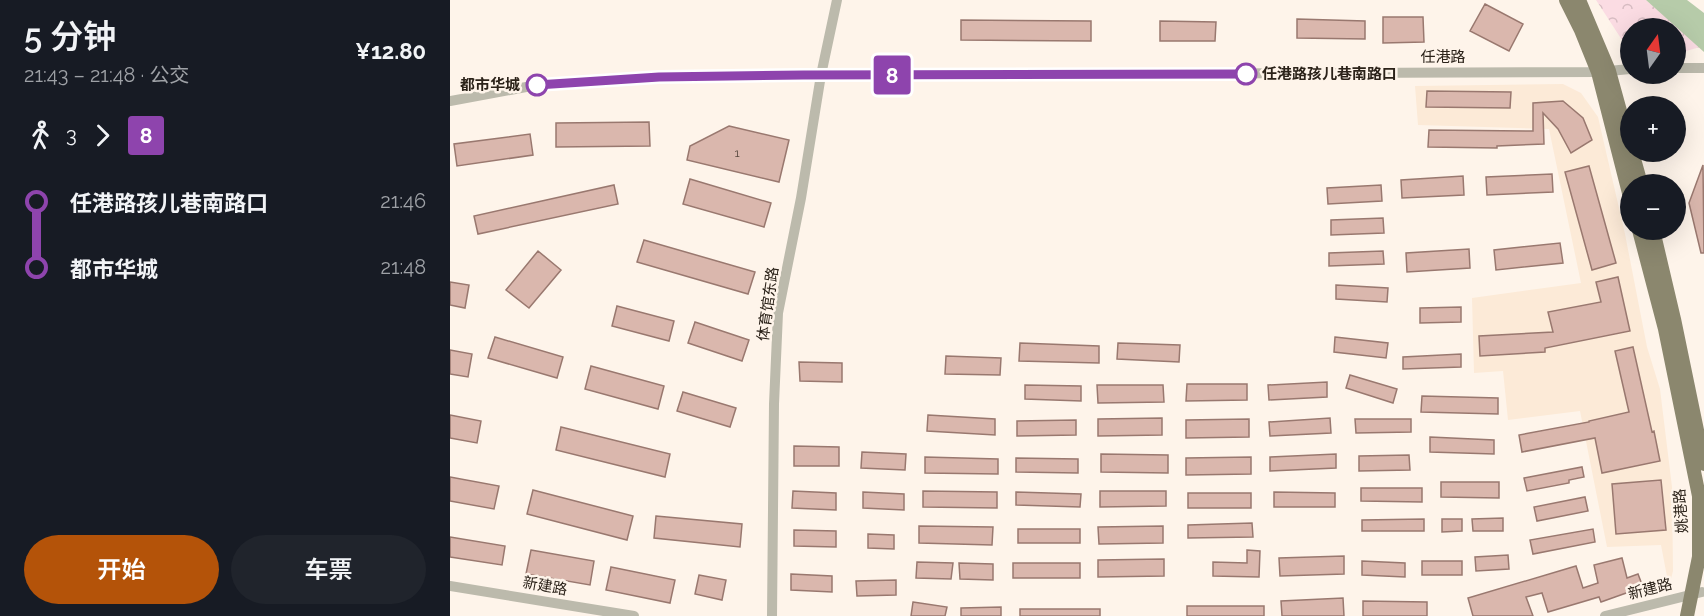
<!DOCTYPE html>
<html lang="zh">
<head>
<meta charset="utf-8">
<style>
	body { margin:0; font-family:Raleway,"Noto Sans SC",sans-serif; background:#20242c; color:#f1f3f6; height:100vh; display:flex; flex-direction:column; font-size:22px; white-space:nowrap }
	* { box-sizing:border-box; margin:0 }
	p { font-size:20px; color:#9ea1a6 }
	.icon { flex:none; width:33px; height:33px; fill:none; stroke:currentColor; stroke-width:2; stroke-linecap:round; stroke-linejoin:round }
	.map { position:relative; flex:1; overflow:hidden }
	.panel { display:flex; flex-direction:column; background:#171b24; width:450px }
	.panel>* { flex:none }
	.badge { padding:0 12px; border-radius:4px; font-size:21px; line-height:39px }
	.needle { width:39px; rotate:14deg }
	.fabs { position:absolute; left:1170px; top:18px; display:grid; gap:12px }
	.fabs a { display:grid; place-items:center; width:66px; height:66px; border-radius:50%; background:#171b24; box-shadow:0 6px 24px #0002; font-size:30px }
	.map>.badge { position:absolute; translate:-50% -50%; box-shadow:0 0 0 3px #fff }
	.legs { display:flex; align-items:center; gap:9px; height:66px; padding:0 24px; font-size:20px }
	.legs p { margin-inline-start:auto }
	.overview { display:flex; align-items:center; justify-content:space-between; height:102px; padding:0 24px }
	h1 { font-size:33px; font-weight:600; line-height:45px }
	.cta { display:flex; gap:12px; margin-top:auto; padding:12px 24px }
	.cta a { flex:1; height:69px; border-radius:36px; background:#b45309; color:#fff; font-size:24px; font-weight:600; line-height:69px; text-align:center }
	.cta a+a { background:#20242c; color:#f1f3f6 }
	ul { padding:0 24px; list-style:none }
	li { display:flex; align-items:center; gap:21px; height:66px; font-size:22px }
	li i { display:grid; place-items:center; width:9px; height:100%; margin:0 8px; background:currentColor }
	li i::after { content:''; width:15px; height:15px; margin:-8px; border:4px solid; border-radius:50%; background:#171b24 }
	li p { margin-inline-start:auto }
	li:first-child i { background:linear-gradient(#0000 50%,currentColor 0) }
	li:last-child i { background:linear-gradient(currentColor 50%,#0000 0) }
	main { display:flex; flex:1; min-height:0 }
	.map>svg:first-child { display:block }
</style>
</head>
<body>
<main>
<section class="panel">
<div class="overview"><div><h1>5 分钟</h1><p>21:43 – 21:48 · 公交</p></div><b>¥12.80</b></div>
<div class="legs"><svg class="icon" aria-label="walk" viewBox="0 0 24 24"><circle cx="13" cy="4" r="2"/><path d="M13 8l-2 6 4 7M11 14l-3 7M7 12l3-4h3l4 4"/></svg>3<svg class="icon" aria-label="forward" viewBox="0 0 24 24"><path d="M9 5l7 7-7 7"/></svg><b class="badge" style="background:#8e44ad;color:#fff">8</b></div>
<ul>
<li><i style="color:#8e44ad"></i><b>任港路孩儿巷南路口</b><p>21:46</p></li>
<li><i style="color:#8e44ad"></i><b>都市华城</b><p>21:48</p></li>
</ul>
<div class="cta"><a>开始</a><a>车票</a></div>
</section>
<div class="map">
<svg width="1254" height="616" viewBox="0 0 1254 616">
	<defs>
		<pattern id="park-crowns" width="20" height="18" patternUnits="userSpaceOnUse" patternTransform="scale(1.5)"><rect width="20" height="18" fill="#fbdce3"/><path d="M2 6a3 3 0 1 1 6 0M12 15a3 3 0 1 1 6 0" fill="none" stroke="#d7bcc2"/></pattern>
	</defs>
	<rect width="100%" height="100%" fill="#fef4ea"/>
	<path fill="#fcead7" d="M1113,84L1131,93L1148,117L1175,234L1197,347L1210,389L1222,487L1223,571L1219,587L1211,545L1157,547L1130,411L1058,420L1053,371L1024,373L1022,298L1131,283L1099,129L968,125L965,86Z"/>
	<path fill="url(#park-crowns)" d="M1146,0H1196L1250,47L1226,54V28H1180V49L1172,40Z"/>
	<path fill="#b6cba9" d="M1196,0H1237L1254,13V52Z"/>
	<path fill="#dab7ad" stroke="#99786f" stroke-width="1.5" d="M1035,4L1073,24L1059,51L1020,31Z
		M933,17H973L974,42L933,43Z
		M847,19L915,21V39L847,38Z
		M511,20L641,21V41L511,40Z
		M710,21L766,22L765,41H710Z
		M977,91L1061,92L1060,108L976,107Z
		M1113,101L1133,118L1142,140L1121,153L1108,129L1093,113L1094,144L1047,146V148L978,147L979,130L1083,131V103Z
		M199,122L200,146L106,147V123Z
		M279,126L339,140L329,182L237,160L240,146Z
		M80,134L83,155L7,166L4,144Z
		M1253,165L1254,253H1251L1239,203Z
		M1139,166L1166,263L1142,270L1115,172Z
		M1102,174L1103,192L1037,195L1036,177Z
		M1013,176L1014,195L952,198L951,180Z
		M240,179L321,203L314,227L233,204Z
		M164,185L168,204L28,234L24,216Z
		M931,185L932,201L878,204L877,188Z
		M933,218L934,233L881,235V220Z
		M194,240L305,272L298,294L187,262Z
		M1110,243L1113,263L1046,270L1044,250Z
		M1019,249L1020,268L957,272L956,253Z
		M88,251L111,270L79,308L56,290Z
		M933,251L934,264L879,266V253Z
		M1168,277L1180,331L1095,348V352L1030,356L1029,336L1103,332L1098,312L1151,302L1146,282Z
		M0,282L19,285L15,308L0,305Z
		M886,285L938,288L937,302L886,299Z
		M167,306L224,321L219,341L162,326Z
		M1011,307V322L970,323V308Z
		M245,322L299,340L292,361L238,343Z
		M45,337L113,357L107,378L38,358Z
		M885,337L938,343L936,358L884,352Z
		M570,343L649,346V363L569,361Z
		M668,343L730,345L729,362L667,359Z
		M1183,347L1202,432L1204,431L1210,461L1152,473L1145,438L1072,452L1069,435L1139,422V421L1179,412L1165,351Z
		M0,350L22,354L18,377L0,374Z
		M1011,354V367L953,369V357Z
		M496,356L551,358L550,375L495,374Z
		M349,362L392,363V382L350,381Z
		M141,366L214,386L208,409L135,389Z
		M900,375L947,389L943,403L896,388Z
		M877,382V397L819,400L818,385Z
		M737,384H797V400L736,401Z
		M575,385L631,386V401L575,399Z
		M647,385H713L714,402L648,403Z
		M233,392L286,408L280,427L227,411Z
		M972,396L1048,398V414L971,412Z
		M0,415L31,421L27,443L0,438Z
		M478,415L545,419V435L477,431Z
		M712,418V435L648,436V419Z
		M880,418L881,433L820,436L819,422Z
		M799,419V437L736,438V420Z
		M905,419H961V432L906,433Z
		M626,420V435L567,436V421Z
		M111,427L220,454L215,477L106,450Z
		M980,437L1044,440V454L980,452Z
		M344,446L389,447V466H344Z
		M412,452L456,454L455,470L411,468Z
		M651,454L718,455V473L651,472Z
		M886,454V468L820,471V457Z
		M959,455L960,470L909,471V456Z
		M475,457L548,459V474L475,473Z
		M801,457V474L736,475V458Z
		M566,458L628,459V473L566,472Z
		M1132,467L1134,477L1119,480V483L1077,491L1074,478Z
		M0,477L49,486L44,509L0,501Z
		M1211,480L1216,530L1166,534L1162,484Z
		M991,482H1049V498L991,497Z
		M911,488H972V502L911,501Z
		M83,490L183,516L177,540L77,514Z
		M343,491L386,493V510L342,508Z
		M473,491L547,492V508L473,507Z
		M650,491H716V506L650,507Z
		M413,492L454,494V510L413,508Z
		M566,492L631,494L630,507L566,505Z
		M824,492L885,493V507H824Z
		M738,493H801V508H738Z
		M1135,497L1138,511L1087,521L1084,507Z
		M206,516L292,524L290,547L204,538Z
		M1053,518V531H1023L1022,519Z
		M974,519V531H912V520Z
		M992,519H1012V531L992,532Z
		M802,523L803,537L738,538V525Z
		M469,526L543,527L542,545L469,543Z
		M713,526V543L649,544L648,527Z
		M568,529H630V543H568Z
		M1143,529L1145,542L1083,554L1080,540Z
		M344,530L386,531V547L344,546Z
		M418,534L444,535V549L418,548Z
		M0,537L55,546L52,565L0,557Z
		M81,550L144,561L140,585L76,574Z
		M797,550L810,551L809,577L763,576V562L797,563Z
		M1058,555L1059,569L1026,571L1025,557Z
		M894,556V574L830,576L829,558Z
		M1172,558L1177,578L1188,574L1193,587L1151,602L1149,597L1098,612L1092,593L1076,597L1083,616H1023L1018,598L1126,566L1133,588L1148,583L1144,565Z
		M714,559V576L648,577V560Z
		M912,561L955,563V577L912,575Z
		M972,561H1012V575H972Z
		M467,562L503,563L501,579L466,578Z
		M509,563L543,564V580L510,579Z
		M563,563H630V578H563Z
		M161,567L225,580L220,603L156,590Z
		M341,574L382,576V592L341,590Z
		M249,575L276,580L272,600L245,594Z
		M446,580V595L407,596L406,581Z
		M893,598L894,616H832L831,601Z
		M913,601L977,602V616H913Z
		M463,602L497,607L495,616H461Z
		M737,606H814V616H737Z
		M551,607V616H511V608Z
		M570,609H650V616H570Z"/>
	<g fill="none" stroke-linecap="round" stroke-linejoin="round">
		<path stroke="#bcbaac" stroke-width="10" d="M1226,68H1254
			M0,101L87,85L209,77L353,75L1148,72L1180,69
			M0,586L184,616
			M322,616L324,404L328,313L351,198L371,75L387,0
			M1155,616L1252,592"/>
		<path stroke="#8b876e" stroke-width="14" d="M1116,0L1131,30L1148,72L1180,197
			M1129,0L1159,71L1180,147
			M1182,152L1191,184
			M1189,230L1215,329L1249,496V557L1237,616
			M1203,230L1224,319L1254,464"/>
	</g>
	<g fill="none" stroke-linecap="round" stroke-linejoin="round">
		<defs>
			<path id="line-1" d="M87,85L209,77L353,75L796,74"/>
		</defs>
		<use href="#line-1" stroke="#fff" stroke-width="14"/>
		<use href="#line-1" stroke="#8e44ad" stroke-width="9"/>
	</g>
	<g fill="#fff" stroke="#8e44ad" stroke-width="3">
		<circle cx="796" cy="74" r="10"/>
		<circle cx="87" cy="85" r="10"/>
	</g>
	<g text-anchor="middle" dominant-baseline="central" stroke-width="5" stroke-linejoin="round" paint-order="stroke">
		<g font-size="12" fill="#57473e">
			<text x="287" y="153">1</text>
		</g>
		<g font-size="15" fill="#2b2219" stroke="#fef4ea">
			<text x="993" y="57">任港路</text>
			<text transform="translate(318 304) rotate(-82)">体育馆东路</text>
			<text transform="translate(1231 511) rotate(-94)">姚港路</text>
			<text transform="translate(95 586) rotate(10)">新建路</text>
			<text transform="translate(1200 589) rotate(-14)">新建路</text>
		</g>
		<g font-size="15" font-weight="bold" fill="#2b2219" stroke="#fef4ea" text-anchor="start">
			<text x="812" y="74">任港路孩儿巷南路口</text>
			<text x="70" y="85" text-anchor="end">都市华城</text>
		</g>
	</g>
</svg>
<div class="fabs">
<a><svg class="needle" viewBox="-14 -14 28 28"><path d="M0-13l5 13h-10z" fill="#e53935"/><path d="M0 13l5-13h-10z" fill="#9ea1a6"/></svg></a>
<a>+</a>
<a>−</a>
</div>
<b class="badge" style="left:442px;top:75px;background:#8e44ad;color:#fff">8</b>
</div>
</main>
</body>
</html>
